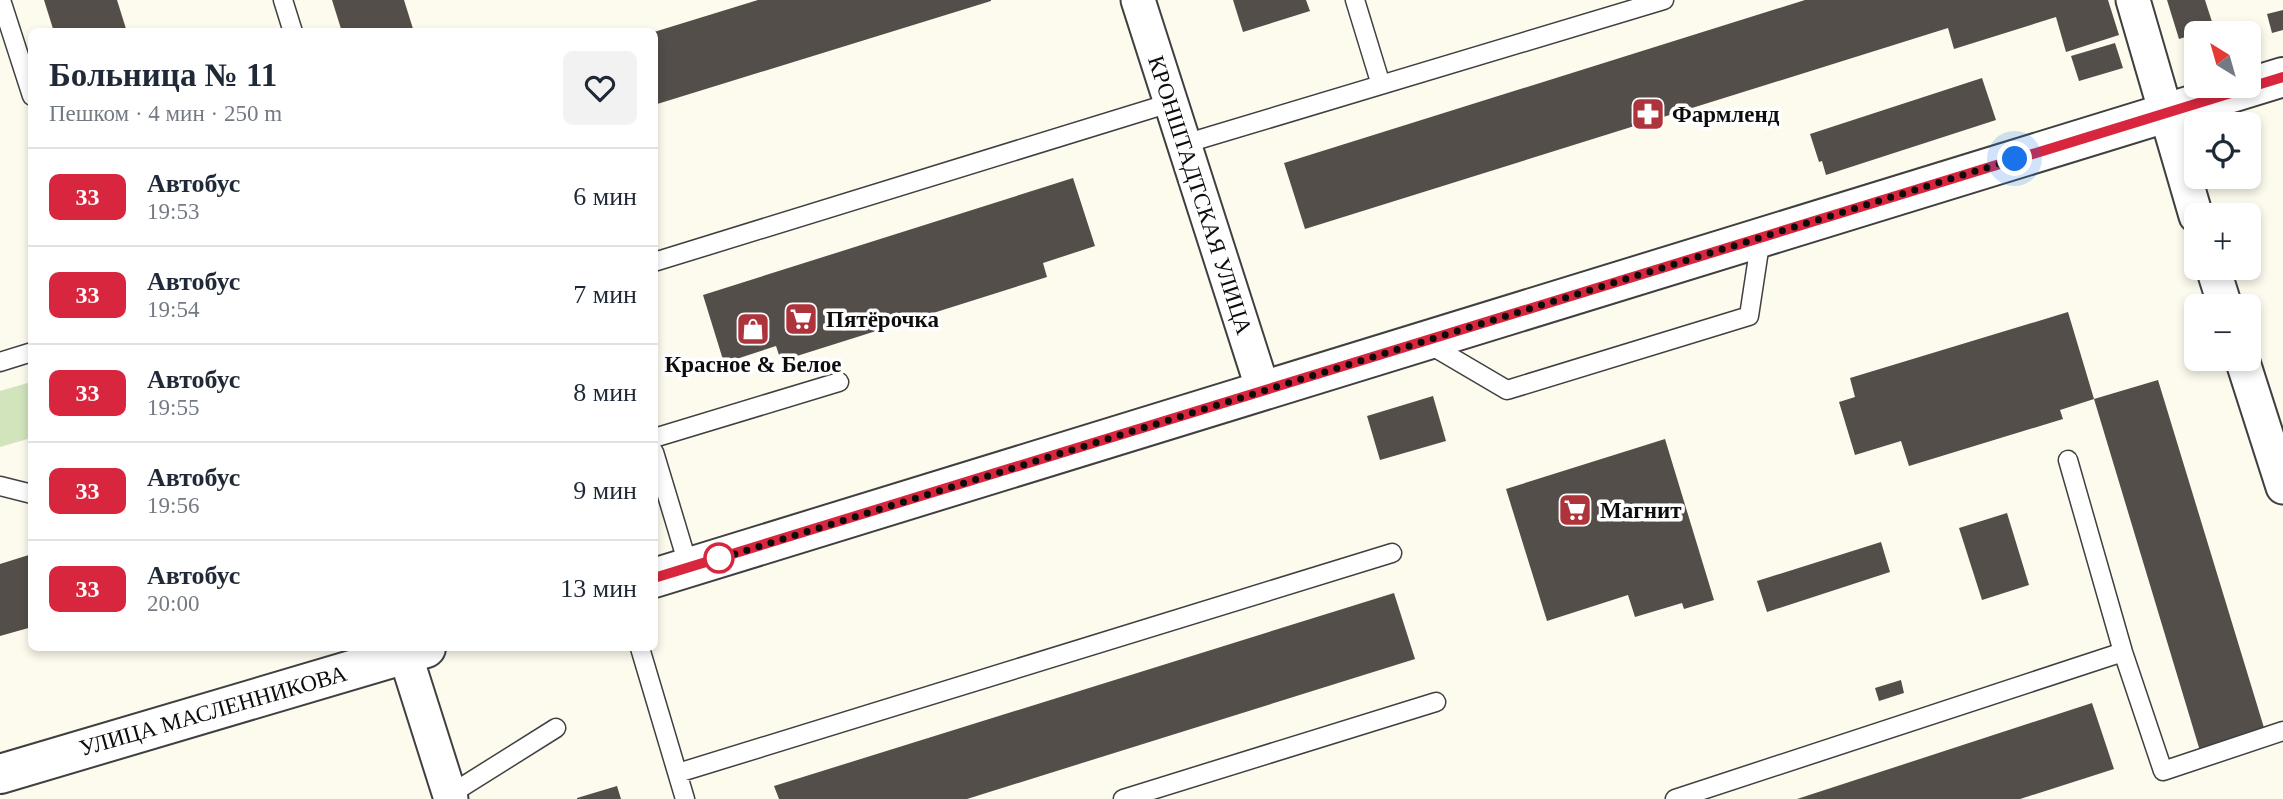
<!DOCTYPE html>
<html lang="ru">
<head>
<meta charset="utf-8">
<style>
	body { margin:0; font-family:"Times New Roman",serif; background:#f2f2f3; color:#1f2937; height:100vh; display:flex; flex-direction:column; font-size:26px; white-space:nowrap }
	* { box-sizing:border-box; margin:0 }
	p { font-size:23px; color:#747a83 }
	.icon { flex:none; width:38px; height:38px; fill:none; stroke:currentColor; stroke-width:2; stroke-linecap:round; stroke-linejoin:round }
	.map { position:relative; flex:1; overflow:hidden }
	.drawer { position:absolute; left:28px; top:28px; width:630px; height:623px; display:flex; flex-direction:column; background:#fff; border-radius:10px; box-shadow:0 4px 10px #0003 }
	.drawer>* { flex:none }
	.badge { padding:0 14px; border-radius:10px; font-size:24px; line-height:46px }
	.needle { width:46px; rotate:323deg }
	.tools { position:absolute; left:2184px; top:21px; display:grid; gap:14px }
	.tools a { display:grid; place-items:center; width:77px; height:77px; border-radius:10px; background:#fff; box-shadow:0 4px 10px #0003; font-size:35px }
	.you { position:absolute; width:35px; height:35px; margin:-18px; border:5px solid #fff; border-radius:50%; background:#1a73e8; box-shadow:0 0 0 10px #1a73e833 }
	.map>.badge { position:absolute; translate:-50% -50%; box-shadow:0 0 0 4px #fff }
	.round { display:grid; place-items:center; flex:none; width:74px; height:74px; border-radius:10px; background:#f2f2f3 }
	.head { display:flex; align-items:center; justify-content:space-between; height:119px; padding:0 21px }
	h1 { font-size:33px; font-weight:700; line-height:52px }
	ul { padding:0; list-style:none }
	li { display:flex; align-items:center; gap:21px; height:98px; padding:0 21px; border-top:2px solid #e0e1e3 }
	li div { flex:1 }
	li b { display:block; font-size:26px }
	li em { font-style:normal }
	li .badge { min-width:77px; font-weight:700; text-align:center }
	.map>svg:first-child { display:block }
</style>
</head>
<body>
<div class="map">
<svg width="2283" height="799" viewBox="0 0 2283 799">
	<rect width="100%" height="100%" fill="#fdfaee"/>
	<path fill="#d1e4bc" d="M31,382V438L0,447V391Z"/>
	<path fill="#544e4a" d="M44,0H117L127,32H54Z
		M332,0H404L414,32H342Z
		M758,0H991V1L654,105V32Z
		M1233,0H1306L1310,11L1243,32Z
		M1805,0H2108L2119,35L2066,52L2056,17L1954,49L1948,28L1305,229L1284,163Z
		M2167,0H2205L2214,28L2179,39Z
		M2283,10V30L2272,33L2267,14Z
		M2115,43L2123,68L2079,81L2071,56Z
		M1982,78L1996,120L1826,175L1822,161L1819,162L1810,134Z
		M1073,178L1095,246L1043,263L1047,277L781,361L776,346L724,363L703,295Z
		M2068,312L2094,399L2060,410L2063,419L1909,466L1901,441L1855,455L1839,402L1855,397L1850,378Z
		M2158,380L2265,731L2200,751L2094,399Z
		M1433,396L1446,441L1380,460L1367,416Z
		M1665,439L1714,600L1684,609L1682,603L1635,617L1628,595L1547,621L1506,489Z
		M2007,513L2029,585L1982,600L1959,528Z
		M1881,542L1890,572L1767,612L1757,581Z
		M32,554V627L0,636V564Z
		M1394,593L1415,659L967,799H779L774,786Z
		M1901,680L1904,693L1879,701L1875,688Z
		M2092,703L2114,769L2020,799H1797Z
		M617,786L621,799H577V798Z"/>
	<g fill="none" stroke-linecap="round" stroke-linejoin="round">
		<defs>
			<path id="service" d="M1,0L32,96
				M283,0L293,32
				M1355,0L1381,85
				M1184,144L1664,0
				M654,262L1170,103
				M1427,343L1507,390L1749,316L1761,237
				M0,362L32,352
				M654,438L839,382
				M654,452L689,568
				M2068,460L2123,652L2163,771L2283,731
				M0,486L32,494
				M640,648L685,799
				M678,773L1392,553
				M446,797L556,728
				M1123,799L1436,702
				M1675,799L2123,652"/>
			<path id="minor" d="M1138,0L1263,390
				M2133,0L2196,216
				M2213,268L2225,306
				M2242,359L2283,487
				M405,654L451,799"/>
			<path id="tertiary" d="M654,578L2283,77
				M0,774L426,648"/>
		</defs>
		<use href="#service" stroke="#404040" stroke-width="21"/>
		<use href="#minor" stroke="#404040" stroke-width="37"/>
		<use href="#tertiary" stroke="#404040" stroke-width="42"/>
		<use href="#service" stroke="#fff" stroke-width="18"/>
		<use href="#minor" stroke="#fff" stroke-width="33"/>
		<use href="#tertiary" stroke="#fff" stroke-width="38"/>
	</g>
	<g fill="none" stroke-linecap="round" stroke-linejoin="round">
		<defs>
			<path id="line" d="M654,578L2283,77"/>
		</defs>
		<use href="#line" stroke="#fff" stroke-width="16"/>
		<use href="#line" stroke="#d7263d" stroke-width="10"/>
		<path stroke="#0d0d0d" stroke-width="7" stroke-dasharray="0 12.6" d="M719,558L715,560L2015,159"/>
	</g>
	<defs>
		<symbol id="pharmacy-square" viewBox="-11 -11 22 22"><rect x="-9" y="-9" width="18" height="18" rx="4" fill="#ae343c" stroke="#fff"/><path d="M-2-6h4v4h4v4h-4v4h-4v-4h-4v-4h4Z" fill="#fff"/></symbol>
		<symbol id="supermarket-square" viewBox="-11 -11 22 22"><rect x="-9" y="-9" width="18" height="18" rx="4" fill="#ae343c" stroke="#fff"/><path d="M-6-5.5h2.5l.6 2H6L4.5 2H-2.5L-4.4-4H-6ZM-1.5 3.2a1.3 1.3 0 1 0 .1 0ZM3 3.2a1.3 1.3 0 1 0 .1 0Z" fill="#fff"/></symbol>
		<symbol id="shop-square" viewBox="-11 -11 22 22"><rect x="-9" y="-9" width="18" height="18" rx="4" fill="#ae343c" stroke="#fff"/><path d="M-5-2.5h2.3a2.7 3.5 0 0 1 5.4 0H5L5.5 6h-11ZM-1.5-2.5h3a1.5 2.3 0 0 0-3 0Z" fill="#fff"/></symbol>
	</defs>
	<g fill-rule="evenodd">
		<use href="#pharmacy-square" x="1629" y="95" width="38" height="38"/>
		<use href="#supermarket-square" x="782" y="300" width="38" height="38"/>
		<use href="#shop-square" x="734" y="310" width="38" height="38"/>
		<use href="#supermarket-square" x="1556" y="491" width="38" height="38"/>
	</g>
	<circle fill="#fff" stroke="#d7263d" stroke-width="3.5" cx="719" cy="558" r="14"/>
	<g text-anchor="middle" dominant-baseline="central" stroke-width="7" stroke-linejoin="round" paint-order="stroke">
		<g font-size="23" font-weight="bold" fill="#0d0d0d" stroke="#fff" text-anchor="start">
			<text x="1672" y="114">Фармленд</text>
			<text x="826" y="319">Пятёрочка</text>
			<text x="753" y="364" text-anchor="middle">Красное &amp; Белое</text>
			<text x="1600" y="510">Магнит</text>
		</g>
		<g font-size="23" fill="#0d0d0d" stroke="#fff">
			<text transform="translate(1200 195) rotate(72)">КРОНШТАДТСКАЯ УЛИЦА</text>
			<text transform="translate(213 711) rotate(-16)">УЛИЦА МАСЛЕННИКОВА</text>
		</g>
	</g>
</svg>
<div class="tools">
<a><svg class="needle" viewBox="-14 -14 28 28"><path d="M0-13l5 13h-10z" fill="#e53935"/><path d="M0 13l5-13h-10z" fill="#747a83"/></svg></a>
<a><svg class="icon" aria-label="locate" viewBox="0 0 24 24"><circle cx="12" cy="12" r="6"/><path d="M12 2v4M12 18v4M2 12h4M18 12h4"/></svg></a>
<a>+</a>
<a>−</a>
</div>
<div class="you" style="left:2015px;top:159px"></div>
<section class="drawer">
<div class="head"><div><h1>Больница № 11</h1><p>Пешком · 4 мин · 250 m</p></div><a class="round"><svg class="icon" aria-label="heart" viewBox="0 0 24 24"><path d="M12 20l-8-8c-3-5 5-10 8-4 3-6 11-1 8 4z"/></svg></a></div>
<ul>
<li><span class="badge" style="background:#d7263d;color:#fff">33</span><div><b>Автобус</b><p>19:53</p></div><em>6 мин</em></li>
<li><span class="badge" style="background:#d7263d;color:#fff">33</span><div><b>Автобус</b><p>19:54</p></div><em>7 мин</em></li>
<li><span class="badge" style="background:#d7263d;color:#fff">33</span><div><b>Автобус</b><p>19:55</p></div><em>8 мин</em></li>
<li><span class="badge" style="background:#d7263d;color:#fff">33</span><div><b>Автобус</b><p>19:56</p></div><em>9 мин</em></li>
<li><span class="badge" style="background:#d7263d;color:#fff">33</span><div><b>Автобус</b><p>20:00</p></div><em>13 мин</em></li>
</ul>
</section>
</div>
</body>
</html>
